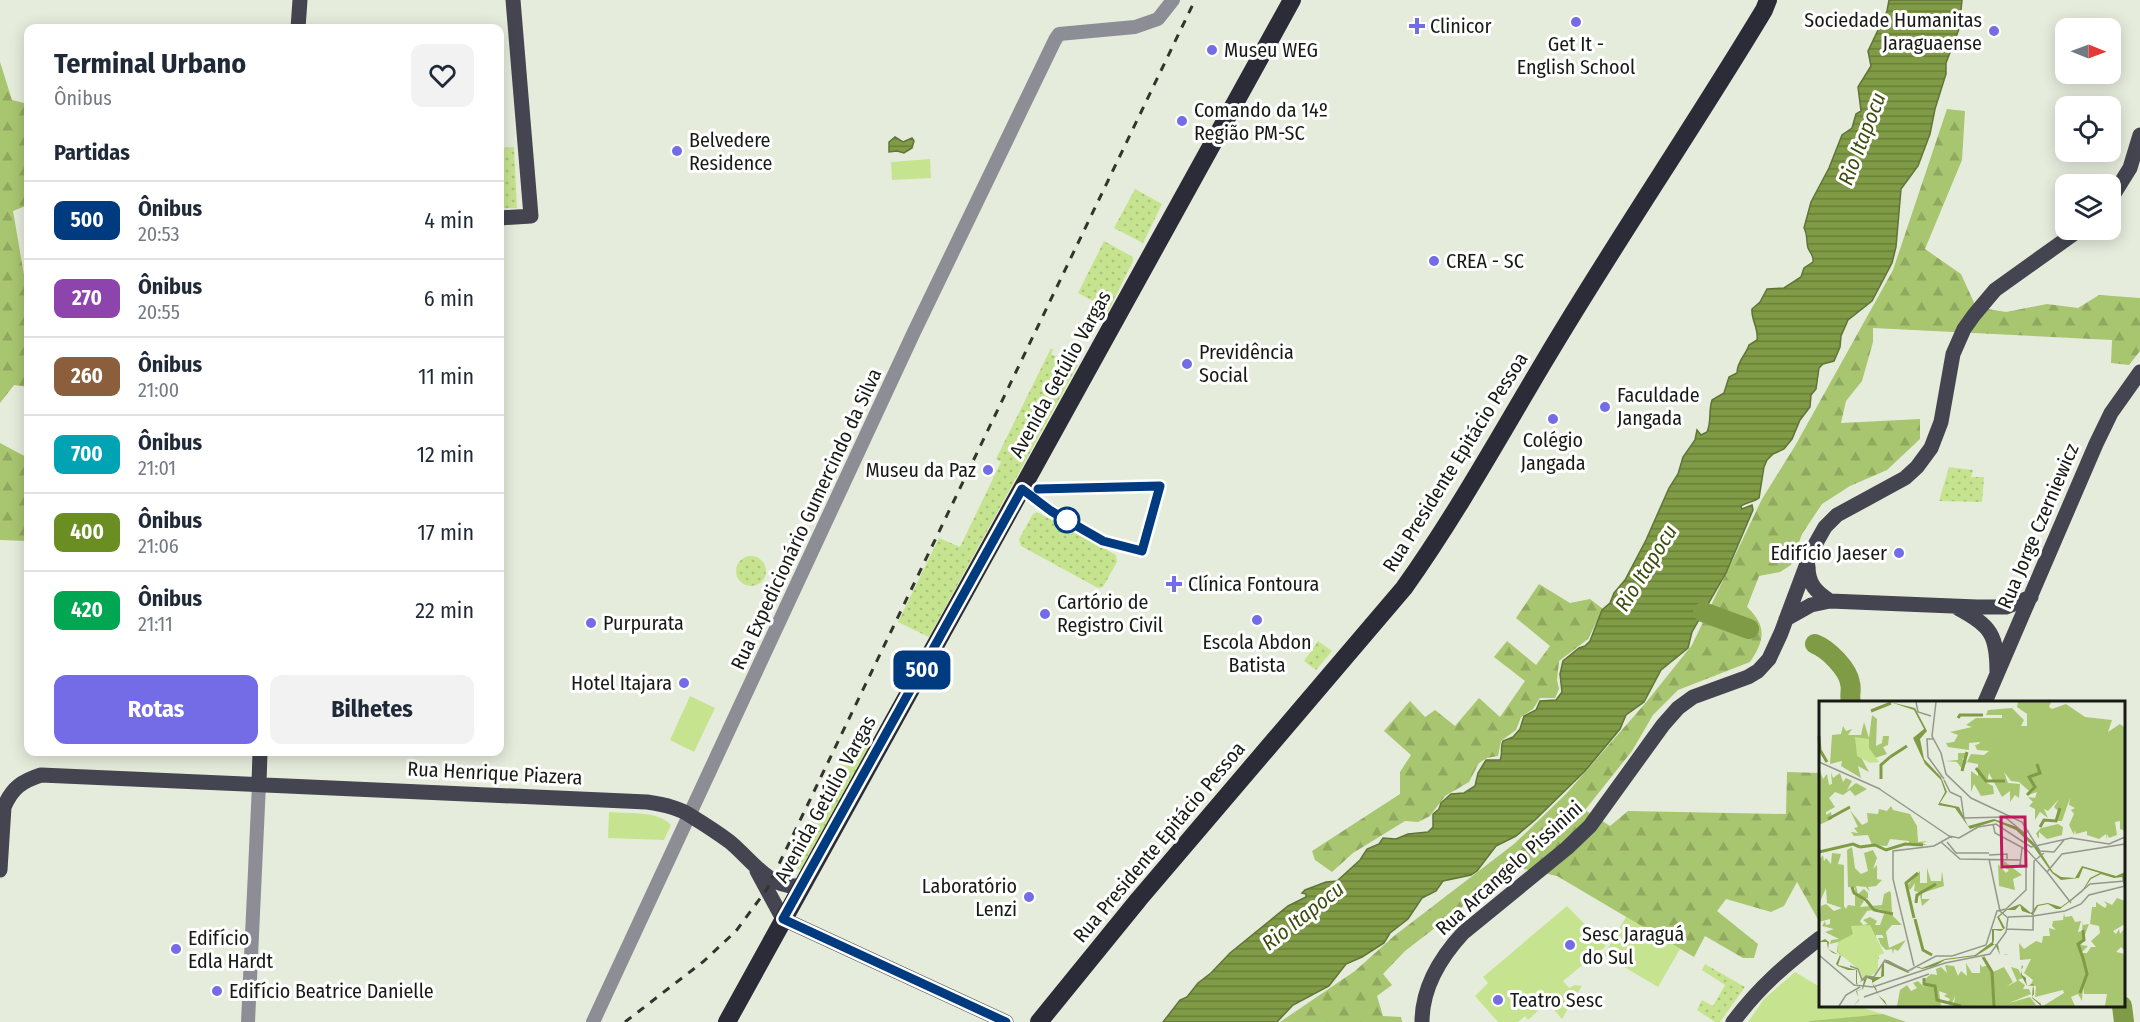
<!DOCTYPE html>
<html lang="pt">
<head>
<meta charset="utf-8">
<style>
	body { margin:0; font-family:"Fira Sans Condensed",sans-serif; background:#f2f2f3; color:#1f2937; height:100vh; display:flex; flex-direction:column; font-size:22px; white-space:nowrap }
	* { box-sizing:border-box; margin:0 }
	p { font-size:20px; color:#747a83 }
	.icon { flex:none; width:33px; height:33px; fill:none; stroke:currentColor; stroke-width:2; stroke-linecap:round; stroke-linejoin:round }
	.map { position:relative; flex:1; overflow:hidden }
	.details { position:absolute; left:24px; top:24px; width:480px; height:732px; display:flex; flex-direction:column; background:#fff; border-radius:12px; box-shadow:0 3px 15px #0003 }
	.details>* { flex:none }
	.badge { padding:0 12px; border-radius:9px; font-size:21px; line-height:39px }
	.needle { width:39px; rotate:91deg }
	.tools { position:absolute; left:2055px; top:18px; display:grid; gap:12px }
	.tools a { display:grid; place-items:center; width:66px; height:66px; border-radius:12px; background:#fff; box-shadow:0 3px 15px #0003; font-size:30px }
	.map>.badge { position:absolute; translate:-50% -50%; box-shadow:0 0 0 3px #fff }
	h2 { padding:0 30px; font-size:22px; line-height:54px }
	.round { display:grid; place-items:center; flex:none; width:63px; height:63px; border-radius:12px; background:#f2f2f3 }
	.summary { display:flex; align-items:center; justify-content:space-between; height:102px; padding:0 30px }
	h1 { font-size:28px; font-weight:700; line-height:45px }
	.button { display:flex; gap:12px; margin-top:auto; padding:12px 30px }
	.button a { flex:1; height:69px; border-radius:12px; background:#746be6; color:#fff; font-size:24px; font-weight:700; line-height:69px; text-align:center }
	.button a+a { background:#f2f2f3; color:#1f2937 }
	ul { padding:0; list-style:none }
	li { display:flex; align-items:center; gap:18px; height:78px; padding:0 30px; border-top:2px solid #e0e1e3 }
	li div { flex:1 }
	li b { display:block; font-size:22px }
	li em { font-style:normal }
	li .badge { min-width:66px; font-weight:700; text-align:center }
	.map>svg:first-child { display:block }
</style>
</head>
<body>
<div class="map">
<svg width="2140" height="1022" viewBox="0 0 2140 1022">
	<defs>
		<pattern id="forest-firs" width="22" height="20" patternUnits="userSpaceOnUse" patternTransform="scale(1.5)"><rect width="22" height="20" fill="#a8c56f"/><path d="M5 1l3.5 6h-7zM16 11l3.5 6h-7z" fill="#90a95f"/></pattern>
		<pattern id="park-dots" width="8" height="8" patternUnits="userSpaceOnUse" patternTransform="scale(1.5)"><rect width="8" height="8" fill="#c6e48f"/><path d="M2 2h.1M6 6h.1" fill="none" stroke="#a9c37a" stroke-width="1.8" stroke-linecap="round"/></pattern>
		<pattern id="water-rules" width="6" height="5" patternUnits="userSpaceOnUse" patternTransform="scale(1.5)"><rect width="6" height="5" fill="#809b45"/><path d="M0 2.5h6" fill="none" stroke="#687e38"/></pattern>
	</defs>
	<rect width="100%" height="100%" fill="#e6ecdc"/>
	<path fill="#c6e48f" d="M930,159L931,178L892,180L891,162Z
		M690,696L715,708L694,752L670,740Z
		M609,812C627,814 658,810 671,825L664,840L608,838Z
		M1567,906L1606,946L1563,981L1569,988L1575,985L1582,986L1562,1019L1544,998L1534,1006L1538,1011L1528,1020L1525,1016L1518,1022H1498L1475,996L1488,983L1483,977Z
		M1626,917L1680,949L1658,987L1604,955Z
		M1795,972L1820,987V1006H1857L1883,1014L1808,1022H1748L1764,999Z"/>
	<path fill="url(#forest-firs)" d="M0,62L12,100L28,104V205L13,211L28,298V387L14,385L0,403Z
		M1947,109L1965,111L1962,160L1925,249L1961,274L1976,307L2006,312L2047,304L2078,308L2099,295L2140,298V351L2129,365L2111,363L2112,340L1873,328V342L1862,381L1846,401L1841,423L1920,419V439L1887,470L1850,486L1822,504L1802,534L1791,565L1780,572L1759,576L1747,607C1767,626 1765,640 1750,662L1678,690L1653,715L1632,751L1585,810L1610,826L1628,811L1786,814L1787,772L1820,773V923L1797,882L1784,906L1771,912L1726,899L1717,911L1758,944L1754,958H1743L1705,936L1694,957L1557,876L1514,867L1405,951L1383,974L1392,985L1377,996L1383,1016L1401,1017L1402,1022H1280L1355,971L1394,936L1514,844L1566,794L1648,700L1692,645L1762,499L1795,446L1893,270Z
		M0,443L28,458V541L0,540Z
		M1539,584L1570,603L1590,599L1603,609L1588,639L1559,661L1557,680L1559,689L1555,698H1540L1533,709L1521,717L1516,730L1501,741L1498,756L1487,758L1479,763L1469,782L1445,796L1430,816L1418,822L1405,821L1353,853L1332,872L1315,860L1312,851L1400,794V772L1411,755L1384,731L1410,701L1425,717L1435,710L1455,726L1479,698L1500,717L1525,681L1494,657L1507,641L1536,665L1550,646L1516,618Z
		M1883,1014L1906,1022H1808L1811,1021Z"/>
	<path fill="url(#park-dots)" d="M514,147L517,208H500V148Z
		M1135,189L1162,204L1143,243L1114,228Z
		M1104,241L1133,257V261L1106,316L1092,308L1095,302L1078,293Z
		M1051,348L1053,350L1051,354L1060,359L1061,357L1078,365L929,637L898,622L939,538L960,547L1001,462L996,459Z
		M1949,467L1973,470L1971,477H1984L1982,502L1939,501Z
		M1037,512L1116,555L1117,562L1103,587L1098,588L1021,546L1019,539L1033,514Z
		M736 571a15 15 0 1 1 30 0a15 15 0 1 1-30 0Z
		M1318,641L1332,651L1316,670L1304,661Z
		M851,740L869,749L802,871L791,865Z
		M1705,964L1745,987L1720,1022H1715L1697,1010L1702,1000L1713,1006L1725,985L1702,970Z"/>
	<path fill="url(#water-rules)" stroke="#617437" stroke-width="1.5" d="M1889,0H1962L1959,29L1946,63V74L1935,109L1930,134L1918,166L1901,189L1896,247L1892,263L1872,301L1848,320L1841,336L1840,347L1834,361L1823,364L1819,368L1816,389L1811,395L1810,407L1800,420L1792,439L1784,449L1773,454L1767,460L1764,467L1759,498C1754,502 1747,502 1741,506L1742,509L1752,505L1753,510L1726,573L1692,632L1688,648L1661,670L1644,702L1626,715L1620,729L1585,771L1535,820L1516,836L1496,846L1477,871L1471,875L1443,881L1436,891L1422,898L1408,919L1390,933L1384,943L1362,957L1346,964L1329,986L1293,1005L1277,1022H1163L1180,1000L1187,997L1198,983L1211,973L1230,953L1288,906L1306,897V894L1302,893L1305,890L1326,882L1337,881L1360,860L1367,849L1379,844L1383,838L1396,839L1408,834L1428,832L1433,827V814L1439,809L1441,803L1451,794L1464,793L1475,786L1478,773L1486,760H1500C1503,754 1500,747 1503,741L1513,737L1520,729L1524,716L1536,710L1540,701L1556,700L1562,692L1560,674L1563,661L1579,648L1585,646L1590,641L1602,610L1610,603L1614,593L1625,580L1646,540L1669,488L1678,474L1683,457L1695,440L1697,430L1701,435L1707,432C1712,420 1708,413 1712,400L1724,393L1729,377L1737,373C1737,361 1746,355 1749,345L1757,340C1759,329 1751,320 1752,309L1760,302L1767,289L1784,288L1801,277L1804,268L1813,262C1814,255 1811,255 1808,248C1806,241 1808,235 1804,228L1811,202L1829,168L1842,135L1852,128L1856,114L1861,111L1858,87L1871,66L1868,51L1887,11Z
		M895,137L903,142L912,138L914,141L912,148L904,153L897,151L889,152V142Z"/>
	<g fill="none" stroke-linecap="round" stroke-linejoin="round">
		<path stroke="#809b45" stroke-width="20" d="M1703,612L1749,629
			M1815,644C1828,649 1848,669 1850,683C1852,689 1849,696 1851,702
			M2122,1006L2124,1022"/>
		<path stroke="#8d8e95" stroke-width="14" d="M248,1022L259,784
			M593,1022L914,332L1055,40L1059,34L1135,27L1158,19L1173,0"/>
		<path stroke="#444550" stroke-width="15" d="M298,28L300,0
			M2110,200L2130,168L2140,135
			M500,218L531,216L513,0
			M1808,566C1808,584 1816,592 1830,601
			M1959,609C1991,626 1997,635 1997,672
			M1786,619L1811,605L1830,601L1977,607H2006L2031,597
			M1985,702L2096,444L2111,413L2140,372
			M259,784L260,752
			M0,870L4,807C12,788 22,781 41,775L647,802C662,804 678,807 691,816C704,824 718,833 730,842C752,860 771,892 803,885
			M757,871L783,919L1006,1022
			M1422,1022C1422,987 1440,958 1463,933L1567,848L1590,826L1663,725L1678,708L1693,697L1748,677L1758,671L1769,659L1781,633L1812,550L1825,527L1837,515L1905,478L1917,467L1931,448L1941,422L1953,354L1964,329L1974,315L1995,290L2079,230
			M1733,1022C1760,986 1785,965 1820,938"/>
		<path stroke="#2c2c39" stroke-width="18" d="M727,1022L1292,0
			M1039,1022L1139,899L1404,588C1456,515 1499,437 1545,360C1615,242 1693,128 1764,10L1768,0"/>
		<path stroke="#32352e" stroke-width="3" stroke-dasharray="8 8" stroke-linecap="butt" d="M625,1022L704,961L736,931L767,889L1195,0"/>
	</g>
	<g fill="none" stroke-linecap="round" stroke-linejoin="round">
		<defs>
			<path id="line" d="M1006,1022L783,919L1022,489L1051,511L1103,541L1142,551L1160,486L1038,489"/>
		</defs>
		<use href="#line" stroke="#fff" stroke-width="14"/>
		<use href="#line" stroke="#003b80" stroke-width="9"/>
	</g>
	<g fill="#746be6" stroke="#fff" stroke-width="2">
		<circle cx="1576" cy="22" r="6"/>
		<path d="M1414 17h6v6h6v6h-6v6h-6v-6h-6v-6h6z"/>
		<circle cx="1994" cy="31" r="6"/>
		<circle cx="1212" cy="50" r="6"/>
		<circle cx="1182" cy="121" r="6"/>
		<circle cx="677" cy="151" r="6"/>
		<circle cx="1434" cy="261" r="6"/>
		<circle cx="1187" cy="364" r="6"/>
		<circle cx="1605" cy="407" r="6"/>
		<circle cx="1553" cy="419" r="6"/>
		<circle cx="988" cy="470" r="6"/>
		<circle cx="1899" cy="553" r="6"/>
		<path d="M1171 575h6v6h6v6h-6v6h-6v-6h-6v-6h6z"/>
		<circle cx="1045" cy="614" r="6"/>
		<circle cx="1257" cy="620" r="6"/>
		<circle cx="591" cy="623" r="6"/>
		<circle cx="684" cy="683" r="6"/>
		<circle cx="1029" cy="897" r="6"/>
		<circle cx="1570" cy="945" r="6"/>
		<circle cx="176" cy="949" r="6"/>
		<circle cx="217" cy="991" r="6"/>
		<circle cx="1498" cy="1000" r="6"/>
	</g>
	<circle fill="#fff" stroke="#003b80" stroke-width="3" cx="1067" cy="520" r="12"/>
	<g text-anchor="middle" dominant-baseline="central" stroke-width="6" stroke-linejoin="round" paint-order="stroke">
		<g font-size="20" fill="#181a15" stroke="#fff" text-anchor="start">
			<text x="1982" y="20" text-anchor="end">Sociedade Humanitas<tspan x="1982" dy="23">Jaraguaense</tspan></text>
			<text x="1430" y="26">Clinicor</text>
			<text x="1576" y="44" text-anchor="middle">Get It -<tspan x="1576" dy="23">English School</tspan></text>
			<text x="1224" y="50">Museu WEG</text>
			<text x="1194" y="110">Comando da 14º<tspan x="1194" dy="23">Região PM-SC</tspan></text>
			<text x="689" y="140">Belvedere<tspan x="689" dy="23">Residence</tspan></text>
			<text x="1446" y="261">CREA - SC</text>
			<text x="1199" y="352">Previdência<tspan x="1199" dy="23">Social</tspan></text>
			<text x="1617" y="395">Faculdade<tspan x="1617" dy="23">Jangada</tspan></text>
			<text x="1553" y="440" text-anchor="middle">Colégio<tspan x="1553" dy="23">Jangada</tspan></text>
			<text x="976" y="470" text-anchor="end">Museu da Paz</text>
			<text x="1887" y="553" text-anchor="end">Edifício Jaeser</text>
			<text x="1188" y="584">Clínica Fontoura</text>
			<text x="1057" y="602">Cartório de<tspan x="1057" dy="23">Registro Civil</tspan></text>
			<text x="603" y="623">Purpurata</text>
			<text x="1257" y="642" text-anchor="middle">Escola Abdon<tspan x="1257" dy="23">Batista</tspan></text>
			<text x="672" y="683" text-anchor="end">Hotel Itajara</text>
			<text x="1017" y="886" text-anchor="end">Laboratório<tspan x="1017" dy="23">Lenzi</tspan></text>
			<text x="1582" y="934">Sesc Jaraguá<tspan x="1582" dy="23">do Sul</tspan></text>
			<text x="188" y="938">Edifício<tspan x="188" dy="23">Edla Hardt</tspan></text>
			<text x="229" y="991">Edifício Beatrice Danielle</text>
			<text x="1510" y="1000">Teatro Sesc</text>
		</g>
		<g font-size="20" fill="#181a15" stroke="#fff">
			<text transform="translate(1060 374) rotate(-61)">Avenida Getúlio Vargas</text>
			<text transform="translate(1455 462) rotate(-58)">Rua Presidente Epitácio Pessoa</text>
			<text transform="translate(806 519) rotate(-65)">Rua Expedicionário Gumercindo da Silva</text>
			<text transform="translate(2038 526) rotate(-67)">Rua Jorge Czerniewicz</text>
			<text transform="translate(495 773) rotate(3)">Rua Henrique Piazera</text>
			<text transform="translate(825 799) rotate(-61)">Avenida Getúlio Vargas</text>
			<text transform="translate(1159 842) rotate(-50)">Rua Presidente Epitácio Pessoa</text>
			<text transform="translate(1509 868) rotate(-42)">Rua Arcangelo Pissinini</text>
		</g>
		<g font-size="21" font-style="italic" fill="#3b4c0c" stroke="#fff">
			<text transform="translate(1862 139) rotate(-69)">Rio Itapocu</text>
			<text transform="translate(1646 568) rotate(-58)">Rio Itapocu</text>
			<text transform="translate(1303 916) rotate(-38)">Rio Itapocu</text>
		</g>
	</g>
	<g transform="translate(1819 701)">
		<rect width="306" height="306" fill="#e6ecdc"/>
		<path d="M199,1H232L230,6L233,8L247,3L266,16L293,19L289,31L301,23L306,27V130L301,128V120L296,121L298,134L290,137L288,133V140L287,133L280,138L268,134V130L257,133L256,129L255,134L250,124L255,113L252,109L256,107L250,104L251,97L243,120H237L240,111L235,106L240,98L229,110L225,108L229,117L221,111L216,119V108L210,105L214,101L209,96L216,97L218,91L209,94L210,90L200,81L192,80L185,71L189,82L201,83L200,97L196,94L191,101V90L183,96L170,72L168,82L174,85L175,93L162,95L155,83L152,91V70L159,75V63L148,61L143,68L138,61L127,60L139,59V52H146L149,55L143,58L148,61L152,53L165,54L170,50L158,49L156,44L160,43L161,41L150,42V49L129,46L127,42L135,41L139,34L131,31L153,26L147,24L157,17H183V14H167L169,9L193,7L205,19L202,25H208V13L198,6ZM53,14L58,18L57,45L63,42L64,35H70L69,44L64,46L68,53L56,57L41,54L50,71L39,65L42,77L22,65L23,60L11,63L13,34L22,33L24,25L27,30L33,28L29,34H42L45,21L50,37ZM0,67L4,78L8,73L10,84L13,83L12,71L14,77L21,72L24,81L27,77L33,80L28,89L37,82L48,88L36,95L31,89L24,94L16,91L10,97L16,106L7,111V114L12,111L13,118L0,124ZM72,105L74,109L91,113L98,125L99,141L109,140L103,142L108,144H90V140L71,138L68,145L53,144L49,134L35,135L32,131L39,132L35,127L39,126L31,109L43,124L49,121L48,112L59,113L60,108L68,110ZM239,123L244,126L243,134L228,138L220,131V137H219L217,132L222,127ZM33,146L36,167L42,173L49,170L45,152L54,149L58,157L54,168L58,164V178L63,179L57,185L49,186L51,191L47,186L37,185L39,193L45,188L49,192V197H42L45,200L41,206L63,204L65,193L71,190L72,193L73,212L60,208L48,210L41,220L44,224L49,223L44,219L51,216L58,220L56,224H61L65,213L73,214L83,224H73L67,231L70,247L87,239L79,250L75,248L74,253L73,248L67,249L62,244L59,237H65L63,234H57V242L65,252L59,254L60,258L35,259L23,255L18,251L19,241L11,243L12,239L20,238L6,231L15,228L3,225L6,220L7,224L11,223V218L0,221L2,205L7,203L15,210L23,207L8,202L7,187L0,203V159L4,154L5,160L7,157L12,163L13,152L22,153L19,163L25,164V205L27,208L29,204L36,205V187L29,186L28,149ZM185,160L203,174L194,178L196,189L180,185L179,163L187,172L190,169L185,166ZM108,167L112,180H122L123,170L125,185L103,192V198H111L103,205L101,194L96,199L100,191L95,190L96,182L91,189L88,185L101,170V182H108ZM298,197L306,200V223L294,230L297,233L300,228L301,233L306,227V250L302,246L297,251L306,253V305H286L288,293H265L264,285L263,300L259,293L252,296L256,305H224L245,292L244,289L216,296L217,285H211L214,279L205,272L212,258L201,259L200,242L205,248L217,240L223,242L224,235H231L230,227L237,229L233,225L234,220L244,219L245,212L246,216L253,215L256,221L262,220L259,231L263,230L264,219V224L270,223L262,244L269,245L262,252H268L272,246H277L272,240L281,232L280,225L271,223L273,206H277V201L286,207L288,204L285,200L293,204ZM147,262L153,272H161V263L163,266L170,264L174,271L185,266L194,281L187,286L198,280L192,266L199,268L204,277L199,279L206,284L204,288H210L212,293L190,302L211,296L217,304L140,305L135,303L136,295L133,302L129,301L131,298L125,295L128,293L120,290L122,305H78L81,289L88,284L92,290L98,287L94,282L99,280L105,286L104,280L112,273L118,274L117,268L122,266L128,272L126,264L135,265L139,275L142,270L148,275Z" fill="#a8c56f"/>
		<path d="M36,36L50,38V47L60,61L51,62L38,55ZM51,224L65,252L59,255V271L43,279L40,269L19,251V241L34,233L32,225Z" fill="#c6e48f"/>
		<path d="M71,1L96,7L108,30L101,38L105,58L122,76L128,91L121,102L140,106L149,125L175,118L198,126L217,144L234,171L242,176L256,177L263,165L297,175L306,171V190L303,176L295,177L282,173L272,178L263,191L241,208H237L229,203L219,205L214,214L212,213L203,210L201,204L196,209H188L180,216L186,227L182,230L175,229V239L174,243H177L179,244L181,254H184L187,253H190L203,264L204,266L202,269L203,274L206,276L207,277V280L208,285L213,283H214L215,290V293L213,296L222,303V305L213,297L214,284L208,285L202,274V270L203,264L190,253L183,254H181L176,243L157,255L126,259L116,265L103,268L97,266L89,272L65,261V275L53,282L57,287L59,294L66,300L68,305L59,294L53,282V279L48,277L44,288L38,290L40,299L35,305L40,298L37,290L43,288L45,279L37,283V269H29L19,265L17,263L21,254L14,252L9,248L8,241H0L6,238L10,241L9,248L22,255L19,264L38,269V283L47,276H62L63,262L69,259L90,271L97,265L103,267L126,258L156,254L173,241V228H184L178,216L186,209L201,203L212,212L218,204L229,202L242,206L263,190L271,177L281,172L264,167L260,177L242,179L233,172L214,145L197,129L176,120L151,128L136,107L119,104L126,91L122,79L106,63L94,37L105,28L95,9Z" fill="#809b45"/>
		<path fill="none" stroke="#809b45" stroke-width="3" d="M52,10L72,2M139,17L141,14H164M0,35L1,49L8,61M71,56L88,45M157,67L167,80H186M143,70L148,51M62,78V64L71,56M208,94L216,86L210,76L221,72L218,63M9,118L31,106M221,126L225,119L237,120L241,107M41,146L56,144L67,149L86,143L104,144M0,151L34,143L41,146M33,186L35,192L47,199M47,199L55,209L74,213M97,202L98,194L117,183M95,217L87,182L99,172M96,218L104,249L113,254M164,256L173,271L175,305M264,257L259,243L265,239L264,229M105,277V283L116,285L118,299L142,305M261,292L268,273L264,257"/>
		<path fill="none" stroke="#94988c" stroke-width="1.5" d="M97,1L99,11L112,15M117,1L113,35L122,52L127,73L152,97L203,121L221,150L235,151L245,139M114,38H108L109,56L125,78M0,61L61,88M125,79L131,91L142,96L145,117L186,116L205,132L210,130M59,87L133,137M174,123L176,132L208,149L228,171L243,153L306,143M130,135L140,137L159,126L177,123L212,146M122,141L141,158L201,159M128,141L137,152H170M212,146L252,137L290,143L306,136M170,154L188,153V159M170,158L181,210L189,217M228,171L252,202M251,200L271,183L306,180M214,215L246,210L262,203L270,194L306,185M189,216L214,215M187,228L214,229L215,160L225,152M0,254L35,284L54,286L126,262L171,253L187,231L189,216M31,265L39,268L43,279L47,275L55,276L66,259L89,270L117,255H133L167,244L178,210L187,208L207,189V166L201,164L203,147M95,265L74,178V150L115,145L131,136M45,296L110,273M20,305L27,294L41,286"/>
		<path fill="#c2185b" fill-opacity="0.15" stroke="#c2185b" stroke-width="3" d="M182,116H206L207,165L183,166Z"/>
		<rect width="306" height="306" fill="none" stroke="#181a15" stroke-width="3"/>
	</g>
</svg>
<div class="tools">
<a><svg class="needle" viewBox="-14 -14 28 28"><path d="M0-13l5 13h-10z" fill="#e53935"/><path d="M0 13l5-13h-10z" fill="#747a83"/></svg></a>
<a><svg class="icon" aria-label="locate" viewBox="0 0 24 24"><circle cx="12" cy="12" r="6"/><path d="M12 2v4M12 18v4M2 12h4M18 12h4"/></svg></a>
<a><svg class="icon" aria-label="layers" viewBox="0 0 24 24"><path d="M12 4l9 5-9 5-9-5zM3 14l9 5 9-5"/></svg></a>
</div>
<b class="badge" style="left:922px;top:670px;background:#003b80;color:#fff">500</b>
<section class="details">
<div class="summary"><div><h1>Terminal Urbano</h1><p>Ônibus</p></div><a class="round"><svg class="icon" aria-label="heart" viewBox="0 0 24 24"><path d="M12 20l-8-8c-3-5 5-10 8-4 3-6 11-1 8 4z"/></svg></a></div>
<h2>Partidas</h2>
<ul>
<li><span class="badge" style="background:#003b80;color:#fff">500</span><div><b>Ônibus</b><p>20:53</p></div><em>4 min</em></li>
<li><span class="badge" style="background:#8e44ad;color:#fff">270</span><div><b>Ônibus</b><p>20:55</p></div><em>6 min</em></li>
<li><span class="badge" style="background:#8b5e3c;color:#fff">260</span><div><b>Ônibus</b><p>21:00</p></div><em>11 min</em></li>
<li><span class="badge" style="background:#00a3b4;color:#fff">700</span><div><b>Ônibus</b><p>21:01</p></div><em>12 min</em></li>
<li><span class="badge" style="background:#6b8e23;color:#fff">400</span><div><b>Ônibus</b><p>21:06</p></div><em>17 min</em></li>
<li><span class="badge" style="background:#00a651;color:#fff">420</span><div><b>Ônibus</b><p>21:11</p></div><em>22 min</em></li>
</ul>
<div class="button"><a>Rotas</a><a>Bilhetes</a></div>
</section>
</div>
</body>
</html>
